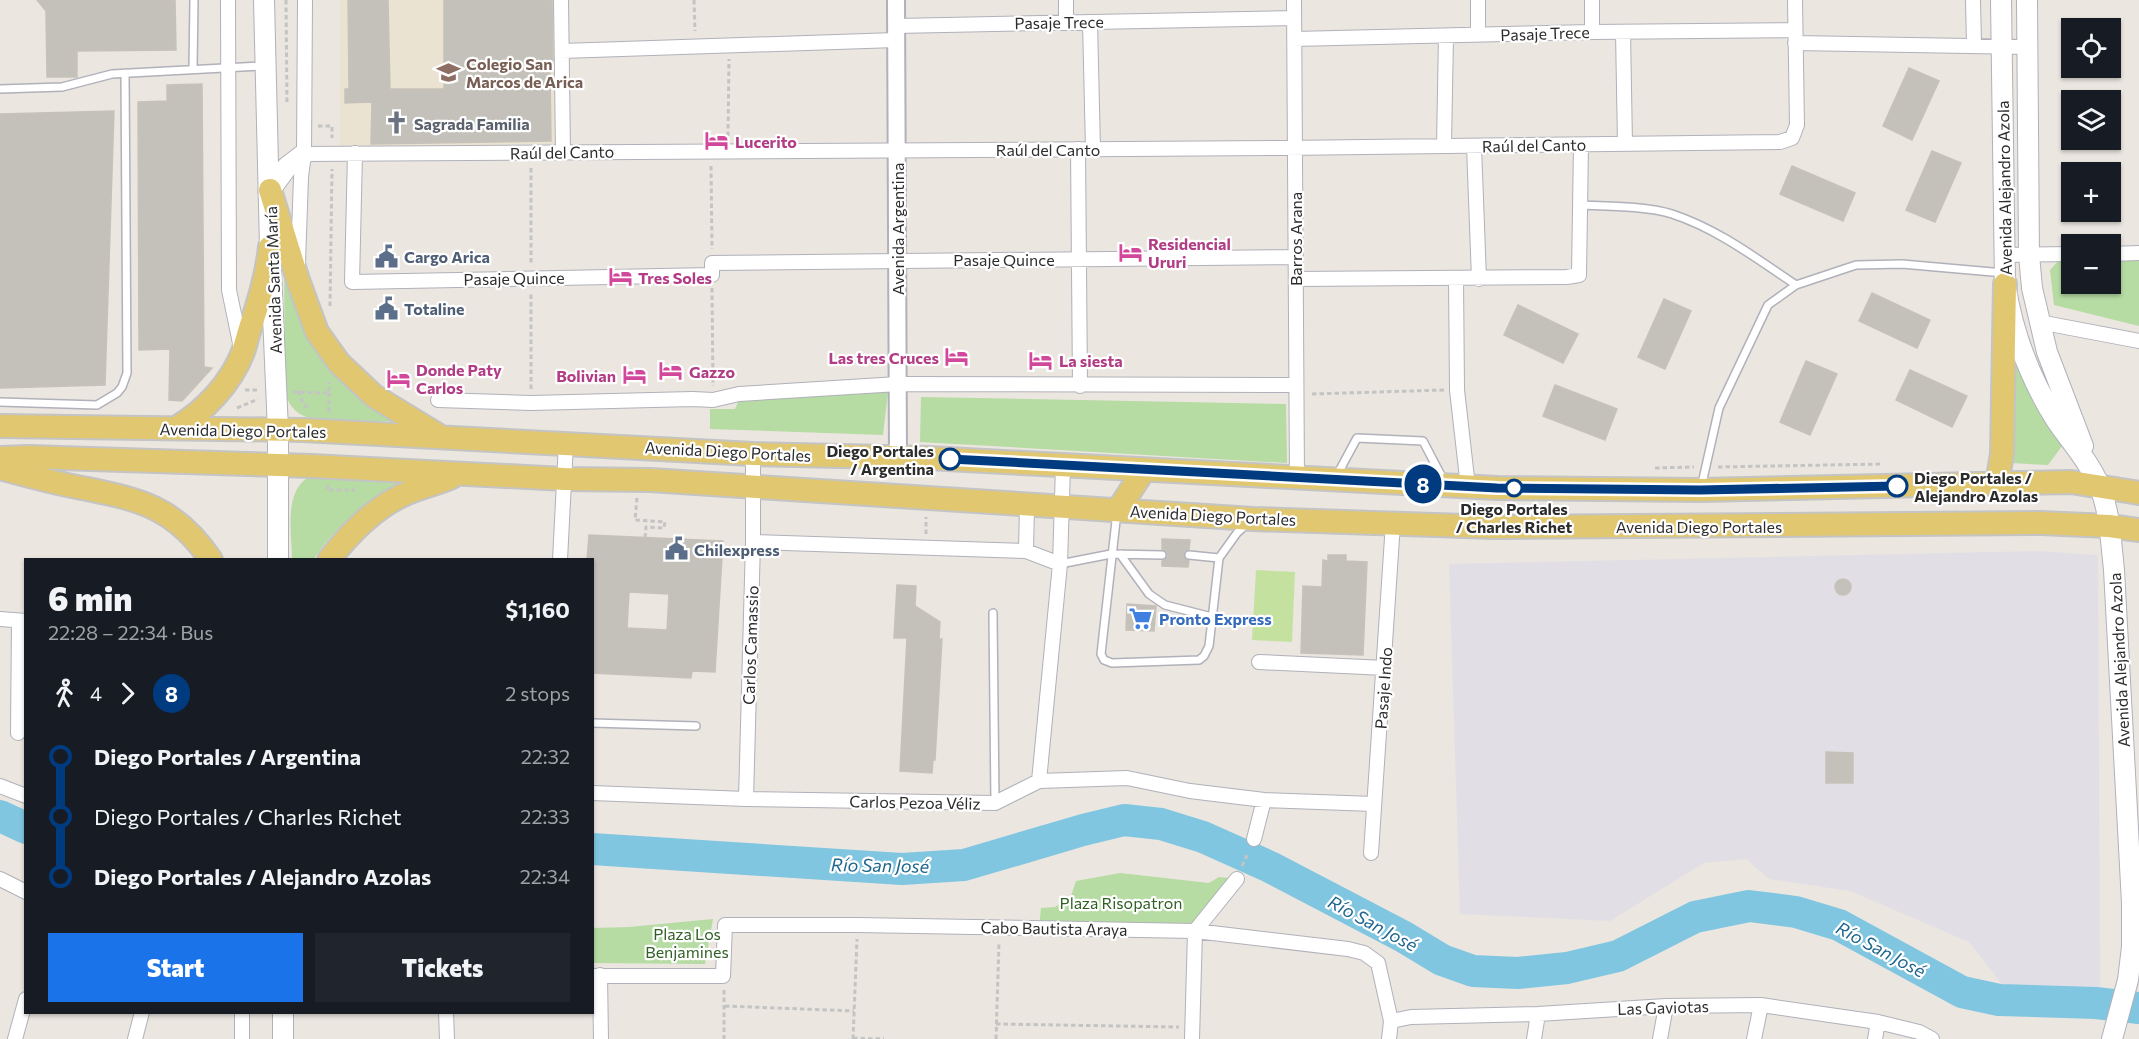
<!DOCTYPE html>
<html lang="en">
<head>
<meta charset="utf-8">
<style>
	body { margin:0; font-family:Commissioner,sans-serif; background:#20242c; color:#f1f3f6; height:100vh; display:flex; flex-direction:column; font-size:22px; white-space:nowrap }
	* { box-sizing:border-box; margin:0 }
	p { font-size:20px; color:#9ea1a6 }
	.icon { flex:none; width:33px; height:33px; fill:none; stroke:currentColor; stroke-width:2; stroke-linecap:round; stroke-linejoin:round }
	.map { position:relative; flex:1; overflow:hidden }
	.drawer { position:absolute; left:24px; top:558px; width:570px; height:456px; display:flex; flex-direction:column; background:#171b24; border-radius:0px; box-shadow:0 2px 4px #0004 }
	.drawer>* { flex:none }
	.badge { padding:0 12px; border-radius:20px; font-size:21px; line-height:39px }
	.buttons { position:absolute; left:2061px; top:18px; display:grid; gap:12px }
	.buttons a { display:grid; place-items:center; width:60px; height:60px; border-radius:0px; background:#171b24; box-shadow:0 2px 4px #0004; font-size:30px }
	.map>.badge { position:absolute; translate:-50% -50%; box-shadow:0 0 0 3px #fff }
	.legs { display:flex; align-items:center; gap:9px; height:66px; padding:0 24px; font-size:20px }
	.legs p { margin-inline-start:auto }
	.overview { display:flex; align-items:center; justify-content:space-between; height:102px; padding:0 24px }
	h1 { font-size:33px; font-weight:800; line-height:45px }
	.cta { display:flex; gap:12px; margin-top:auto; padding:12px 24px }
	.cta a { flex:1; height:69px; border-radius:0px; background:#1a73e8; color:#fff; font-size:24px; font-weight:800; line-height:69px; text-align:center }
	.cta a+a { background:#20242c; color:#f1f3f6 }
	ul { padding:0 24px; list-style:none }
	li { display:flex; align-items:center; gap:21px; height:60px; font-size:22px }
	li i { display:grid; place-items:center; width:9px; height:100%; margin:0 8px; background:currentColor }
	li i::after { content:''; width:15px; height:15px; margin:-8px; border:4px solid; border-radius:50%; background:#171b24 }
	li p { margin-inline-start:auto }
	li:first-child i { background:linear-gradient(#0000 50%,currentColor 0) }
	li:last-child i { background:linear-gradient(currentColor 50%,#0000 0) }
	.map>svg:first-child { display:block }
</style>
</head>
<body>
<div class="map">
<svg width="2139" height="1039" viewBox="0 0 2139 1039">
	<rect width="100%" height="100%" fill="#ebe6e0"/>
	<path fill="#e1dfe5" d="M2038,551L2098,555L2100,994L2004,987L1969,942L1850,891L1769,879L1746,859L1704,863L1610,921L1460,914L1449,564Z"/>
	<path fill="#ebe3d1" d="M340,0H556L557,144L340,148Z"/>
	<path fill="#b6dba3" d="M284,258L296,304L411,422L314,419C298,416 290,408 285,393Z
		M2139,259V326L2054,305L2050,270L2059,260H2071L2072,284H2110L2111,260Z
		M2015,362L2062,446L2048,465L2011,463Z
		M888,392L883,435L710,429V409H735L739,400L755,394Z
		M921,397L1286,404L1287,463L920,442Z
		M309,477L413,480C372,501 339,520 314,559L292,560C292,533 283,492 309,477Z
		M1120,873L1209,883L1219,877L1237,879L1195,931L1039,928L1041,908L1055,907L1071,896L1076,881Z
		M713,919L705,964L593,963V928L629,927Z"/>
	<path fill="#c5e1a0" d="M1256,570L1295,572L1292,642L1252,640Z"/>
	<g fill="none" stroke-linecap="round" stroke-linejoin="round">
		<path stroke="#80c6e0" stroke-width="32" d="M0,816L26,828
			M592,849L902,869L964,865L1083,830L1124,820L1161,824L1203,837L1270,867L1404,937L1442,960L1473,971L1518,973L1567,968L1618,956L1695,917L1749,906L1796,912L1839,925L1962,992L1999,1000L2096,1003L2139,1008"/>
	</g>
	<path fill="#c4c1bb" stroke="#c7c2b9" stroke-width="1.5" fill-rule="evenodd" d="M37,0H175L176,50L77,51V77H47L46,11Z
		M348,0H388L390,89H444V0H552L553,70H550L551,141L371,144L372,102L345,103V89H349Z
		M1909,68L1939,81L1912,140L1883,126Z
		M202,84L204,367L212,368L182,401L169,400L170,349L139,350L138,102L167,101V85Z
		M114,111L105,385L0,388V114Z
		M1932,151L1961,163L1935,222L1906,210Z
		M1792,166L1855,193L1843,221L1780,194Z
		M1872,293L1930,320L1917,348L1859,321Z
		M1664,299L1691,311L1665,369L1638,357Z
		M1518,305L1578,334L1563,363L1504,335Z
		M1806,361L1837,374L1810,435L1780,422Z
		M1910,370L1967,396L1952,427L1896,400Z
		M1555,385L1617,409L1605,440L1543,416Z
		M589,535L723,541L715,672L692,671L691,678L592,673V560H587ZM629,592L669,594L667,630L627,628Z
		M1162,539L1190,540L1189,549L1185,551L1183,555L1189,561L1188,567L1162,566V561L1168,556L1167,552L1162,549Z
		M1328,555H1346V561L1367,562L1363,655L1301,653L1303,586L1322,587L1323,560L1328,561Z
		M1835 587a8 8 0 1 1 16 0a8 8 0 1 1-16 0Z
		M897,585L916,586L915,606L940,622L939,639H942L935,760H933L932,773L900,771L907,638H894Z
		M1127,604L1156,606L1154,631L1126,630Z
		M1826,752L1853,753V783H1826Z"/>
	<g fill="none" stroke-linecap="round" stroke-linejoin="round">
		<defs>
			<path id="service" d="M193,69L194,0
				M0,89L62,87L112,74L262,66
				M1581,205C1607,206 1648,206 1672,214C1718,229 1757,259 1796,285
				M0,402L97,405L117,393L122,387L127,373L125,73
				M1337,475L1357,438L1423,441L1444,481
				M1701,488L1719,408L1768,305L1796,285L1856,265L1902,264L2004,273
				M1117,512L1101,654L1104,660L1112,663L1199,660L1204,656L1209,646L1219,558
				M1120,554L1149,594L1165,605L1212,617
				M1189,555L1219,558L1237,533L1248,523
				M1060,564L1111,554L1162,555
				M993,613L995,803
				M592,723L696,726"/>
			<path id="minor" d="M228,0L229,290L241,348
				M561,0L563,152
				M1066,0V22
				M1294,0L1297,479
				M1478,0V35
				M1592,0V32
				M1973,0L1974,44
				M1090,22L1093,149
				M896,26L1294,18
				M1623,32L1625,144
				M1294,39L1592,32L1795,30
				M1795,43L2027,47
				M562,51L896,40
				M1444,146L1446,36
				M1474,146L1479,279
				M1078,149L1080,386
				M355,153L352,282L712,275V263L1296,257
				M304,154L1285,148L1780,142L1792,138L1797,125L1795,0
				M2110,254L2139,253
				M2005,255L2072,254
				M298,263L301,177L304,154L305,0
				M1456,278L1457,390L1468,487
				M1296,279L1567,277L1579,275L1581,145
				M2039,322L2139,341
				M438,400L531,403L693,399L713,400L739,394L898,384L1296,385
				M753,542L1026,551L1060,564
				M1026,551L1027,504
				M560,560L566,443
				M0,619L26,621
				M1259,662L1385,668
				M18,733L19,621
				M1039,781L1060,564L1063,466
				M0,786L26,796
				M592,793L746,799L995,803L1039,781L1127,778L1190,791L1264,800L1374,804
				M746,799L753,542V454
				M1254,839L1264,800
				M1371,853L1393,523
				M0,879L26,892
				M600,975L601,1039
				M592,976H723L725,925H857L1195,931L1348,949L1364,953L1378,963L1391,1021L1389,1039
				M446,1012L447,1039
				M1391,1021L1411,1017L1538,1014L1666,1006L1761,1005L1878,1022L1919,1032L1932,1039
				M15,1039L26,999
				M135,1039L142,1012
				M242,1039V1012
				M1192,1039L1195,931L1237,879
				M1534,1039L1538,1014
				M1660,1039L1666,1006
				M1754,1039L1761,1005
				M1875,1039L1878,1022"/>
			<path id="tertiary" d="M896,0L898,458"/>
			<path id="secondary" d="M264,0L270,247L278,430V560
				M2001,0L2005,284C2013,334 2029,377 2056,420C2070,441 2089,461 2099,485C2110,511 2111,543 2114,570L2132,903V947L2128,980L2112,1039
				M2027,0L2029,255L2032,288L2047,352L2083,446
				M270,190L287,167L304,154
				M283,1039V1012"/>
			<path id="primary" d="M270,190L298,280L317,332L339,363L374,396L438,435
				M0,426L303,430L753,454L928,458L1497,488L1700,490L2071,482L2139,493
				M176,428C205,411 231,383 243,352C246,343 248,334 251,325C260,299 267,275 270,247
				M0,458L29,457L312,466L565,479L650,480L1253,519L1495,527L2041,523L2109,526L2139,530
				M0,468C25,475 51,482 77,487C137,499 174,505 211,560
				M1997,484L2002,454L2005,284
				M1118,510L1144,470
				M329,560C351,531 378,504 412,491C425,486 439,483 452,477"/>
		</defs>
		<use href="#service" stroke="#b0b1ba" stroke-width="10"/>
		<use href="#minor" stroke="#b0b1ba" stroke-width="16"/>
		<use href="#tertiary" stroke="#b0b1ba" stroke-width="20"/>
		<use href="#secondary" stroke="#b0b1ba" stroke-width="22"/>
		<use href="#primary" stroke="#c4c4c4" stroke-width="26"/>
		<path stroke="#c4c4c4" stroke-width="3" stroke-dasharray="4.5 3" stroke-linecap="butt" d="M286,0L287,105
			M694,0L695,31
			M318,126H332V138
			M728,136L729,59
			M711,166L712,249
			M531,168V263
			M712,288L713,386
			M330,306L332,169
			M531,389V294
			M245,390H260
			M299,391L303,404L310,410
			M293,392L329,393V382
			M1312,394L1444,390
			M237,408L258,399
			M329,412V393
			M1718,467L1883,464
			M1655,468L1694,467
			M328,485L327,490H355
			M637,498L635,520L665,522L664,528L646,527L645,538
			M926,534V517
			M1242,866L1248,853
			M724,990V1039
			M725,1006L854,1011
			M996,1024L1179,1027
			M853,1038L884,1039
			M853,1039L857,939
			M996,1039L999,942"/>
		<use href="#service" stroke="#fff" stroke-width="7"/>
		<use href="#minor" stroke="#fff" stroke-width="14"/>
		<use href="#tertiary" stroke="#fff" stroke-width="16"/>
		<use href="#secondary" stroke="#fff" stroke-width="20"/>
		<use href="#primary" stroke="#e0c770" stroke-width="22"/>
	</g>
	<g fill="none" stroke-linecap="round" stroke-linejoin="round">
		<defs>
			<path id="line-1" d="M950,459L1497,488L1700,490L1897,486"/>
		</defs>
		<use href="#line-1" stroke="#fff" stroke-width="14"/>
		<use href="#line-1" stroke="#003b80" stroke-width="9"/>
	</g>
	<defs>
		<symbol id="school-bare" viewBox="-9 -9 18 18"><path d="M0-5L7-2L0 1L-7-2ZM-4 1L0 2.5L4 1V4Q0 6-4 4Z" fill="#8d6e63" stroke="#fff" stroke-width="2.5" paint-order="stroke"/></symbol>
		<symbol id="church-bare" viewBox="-9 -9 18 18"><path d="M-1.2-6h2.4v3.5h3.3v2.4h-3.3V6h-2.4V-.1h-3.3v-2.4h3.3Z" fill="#6b7280" stroke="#fff" stroke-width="2.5" paint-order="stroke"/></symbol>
		<symbol id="hotel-bare" viewBox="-9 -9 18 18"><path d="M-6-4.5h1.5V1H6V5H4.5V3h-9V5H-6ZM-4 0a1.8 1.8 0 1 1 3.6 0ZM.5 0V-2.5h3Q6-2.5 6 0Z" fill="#d1479c" stroke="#fff" stroke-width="2.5" paint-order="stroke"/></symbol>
		<symbol id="civic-bare" viewBox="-9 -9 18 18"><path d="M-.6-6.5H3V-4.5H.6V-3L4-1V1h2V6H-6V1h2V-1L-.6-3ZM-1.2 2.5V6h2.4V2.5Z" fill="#5c6f8a" stroke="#fff" stroke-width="2.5" paint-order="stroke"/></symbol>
		<symbol id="supermarket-bare" viewBox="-9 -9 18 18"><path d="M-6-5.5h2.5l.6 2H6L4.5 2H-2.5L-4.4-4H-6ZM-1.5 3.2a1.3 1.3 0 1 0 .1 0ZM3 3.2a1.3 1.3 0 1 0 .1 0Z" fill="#3f7fe0" stroke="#fff" stroke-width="2.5" paint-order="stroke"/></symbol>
	</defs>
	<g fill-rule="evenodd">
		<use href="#school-bare" x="432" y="56" width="33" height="33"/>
		<use href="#church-bare" x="380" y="106" width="33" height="33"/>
		<use href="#hotel-bare" x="700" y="124" width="33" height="33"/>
		<use href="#hotel-bare" x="1114" y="236" width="33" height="33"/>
		<use href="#civic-bare" x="370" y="240" width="33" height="33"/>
		<use href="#hotel-bare" x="604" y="260" width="33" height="33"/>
		<use href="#civic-bare" x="370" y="292" width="33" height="33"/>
		<use href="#hotel-bare" x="940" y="340" width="33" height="33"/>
		<use href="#hotel-bare" x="1024" y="344" width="33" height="33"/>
		<use href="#hotel-bare" x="654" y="354" width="33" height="33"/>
		<use href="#hotel-bare" x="618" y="358" width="33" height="33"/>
		<use href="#hotel-bare" x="382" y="362" width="33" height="33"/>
		<use href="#civic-bare" x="660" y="532" width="33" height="33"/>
		<use href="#supermarket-bare" x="1124" y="602" width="33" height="33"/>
	</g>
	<g fill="#fff" stroke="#003b80" stroke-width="3">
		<circle cx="950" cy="459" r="10"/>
		<circle cx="1897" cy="486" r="10"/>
		<circle cx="1514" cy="488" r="8"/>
	</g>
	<g text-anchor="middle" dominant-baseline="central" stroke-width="4.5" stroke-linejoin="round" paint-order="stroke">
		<g font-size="16" fill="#2c2c2c" stroke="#fff">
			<text transform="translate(1059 22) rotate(-1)">Pasaje Trece</text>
			<text transform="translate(1545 33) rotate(-2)">Pasaje Trece</text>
			<text transform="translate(1534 145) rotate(-1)">Raúl del Canto</text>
			<text x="1048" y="149">Raúl del Canto</text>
			<text transform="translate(562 152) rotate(-1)">Raúl del Canto</text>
			<text transform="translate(2004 188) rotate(-91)">Avenida Alejandro Azola</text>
			<text transform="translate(897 229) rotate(-90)">Avenida Argentina</text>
			<text transform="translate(1295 239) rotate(-90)">Barros Arana</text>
			<text x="1004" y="259">Pasaje Quince</text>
			<text transform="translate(514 278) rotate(-1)">Pasaje Quince</text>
			<text transform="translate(273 280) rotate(-92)">Avenida Santa María</text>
			<text transform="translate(243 430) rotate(1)">Avenida Diego Portales</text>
			<text transform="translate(728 451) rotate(3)">Avenida Diego Portales</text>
			<text transform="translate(1213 515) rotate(3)">Avenida Diego Portales</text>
			<text x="1699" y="526">Avenida Diego Portales</text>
			<text transform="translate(750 645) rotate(-88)">Carlos Camassio</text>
			<text transform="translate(2119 660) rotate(-93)">Avenida Alejandro Azola</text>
			<text transform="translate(1383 688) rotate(-86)">Pasaje Indo</text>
			<text transform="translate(915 802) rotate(1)">Carlos Pezoa Véliz</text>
			<text transform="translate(1054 928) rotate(1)">Cabo Bautista Araya</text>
			<text transform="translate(1663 1007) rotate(-2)">Las Gaviotas</text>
		</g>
		<g font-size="16" font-weight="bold" fill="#785e54" stroke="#fff" text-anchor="start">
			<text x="466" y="63">Colegio San<tspan x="466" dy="18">Marcos de Arica</tspan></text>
		</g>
		<g font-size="16" font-weight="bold" fill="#5b616d" stroke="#fff" text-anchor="start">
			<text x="414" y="123">Sagrada Familia</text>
		</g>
		<g font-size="16" font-weight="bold" fill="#b23c85" stroke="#fff" text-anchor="start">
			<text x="735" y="141">Lucerito</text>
			<text x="1148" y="243">Residencial<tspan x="1148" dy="18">Ururi</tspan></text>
			<text x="638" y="277">Tres Soles</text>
			<text x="939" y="357" text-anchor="end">Las tres Cruces</text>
			<text x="1059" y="360">La siesta</text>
			<text x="416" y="369">Donde Paty<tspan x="416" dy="18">Carlos</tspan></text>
			<text x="689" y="371">Gazzo</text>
			<text x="616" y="375" text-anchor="end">Bolivian</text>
		</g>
		<g font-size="16" font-weight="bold" fill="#4e5e75" stroke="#fff" text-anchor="start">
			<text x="404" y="256">Cargo Arica</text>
			<text x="404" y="308">Totaline</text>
			<text x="694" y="549">Chilexpress</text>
		</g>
		<g font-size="16" font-weight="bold" fill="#2c2c2c" stroke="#fff" text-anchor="end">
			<text x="934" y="450">Diego Portales<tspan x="934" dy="18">/ Argentina</tspan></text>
			<text x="1914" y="477" text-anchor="start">Diego Portales /<tspan x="1914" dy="18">Alejandro Azolas</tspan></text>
			<text x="1514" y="508" text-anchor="middle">Diego Portales<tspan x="1514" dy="18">/ Charles Richet</tspan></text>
		</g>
		<g font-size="16" font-weight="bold" fill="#366cbe" stroke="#fff" text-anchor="start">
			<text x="1159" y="618">Pronto Express</text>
		</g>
		<g font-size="16" fill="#306024" stroke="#fff">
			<text x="1121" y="902">Plaza Risopatron</text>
			<text x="687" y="933">Plaza Los<tspan x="687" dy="18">Benjamines</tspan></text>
		</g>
		<g font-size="18" font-style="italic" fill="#1e668d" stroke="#fff">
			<text transform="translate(880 865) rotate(1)">Río San José</text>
			<text transform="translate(1373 923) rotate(28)">Río San José</text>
			<text transform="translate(1881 949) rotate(28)">Río San José</text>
		</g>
	</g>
</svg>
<div class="buttons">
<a><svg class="icon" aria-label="locate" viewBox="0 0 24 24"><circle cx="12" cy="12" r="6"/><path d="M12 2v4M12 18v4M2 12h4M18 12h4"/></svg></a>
<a><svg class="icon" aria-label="layers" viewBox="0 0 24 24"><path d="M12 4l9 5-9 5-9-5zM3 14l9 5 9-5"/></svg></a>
<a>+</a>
<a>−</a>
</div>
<b class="badge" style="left:1423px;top:484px;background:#003b80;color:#fff">8</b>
<section class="drawer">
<div class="overview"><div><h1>6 min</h1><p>22:28 – 22:34 · Bus</p></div><b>$1,160</b></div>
<div class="legs"><svg class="icon" aria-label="walk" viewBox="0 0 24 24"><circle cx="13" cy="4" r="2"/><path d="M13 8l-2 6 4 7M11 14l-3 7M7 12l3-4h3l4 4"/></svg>4<svg class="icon" aria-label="forward" viewBox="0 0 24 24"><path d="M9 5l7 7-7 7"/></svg><b class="badge" style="background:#003b80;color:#fff">8</b><p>2 stops</p></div>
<ul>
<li><i style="color:#003b80"></i><b>Diego Portales / Argentina</b><p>22:32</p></li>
<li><i style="color:#003b80"></i><span>Diego Portales / Charles Richet</span><p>22:33</p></li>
<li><i style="color:#003b80"></i><b>Diego Portales / Alejandro Azolas</b><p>22:34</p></li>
</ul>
<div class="cta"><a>Start</a><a>Tickets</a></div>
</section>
</div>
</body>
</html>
